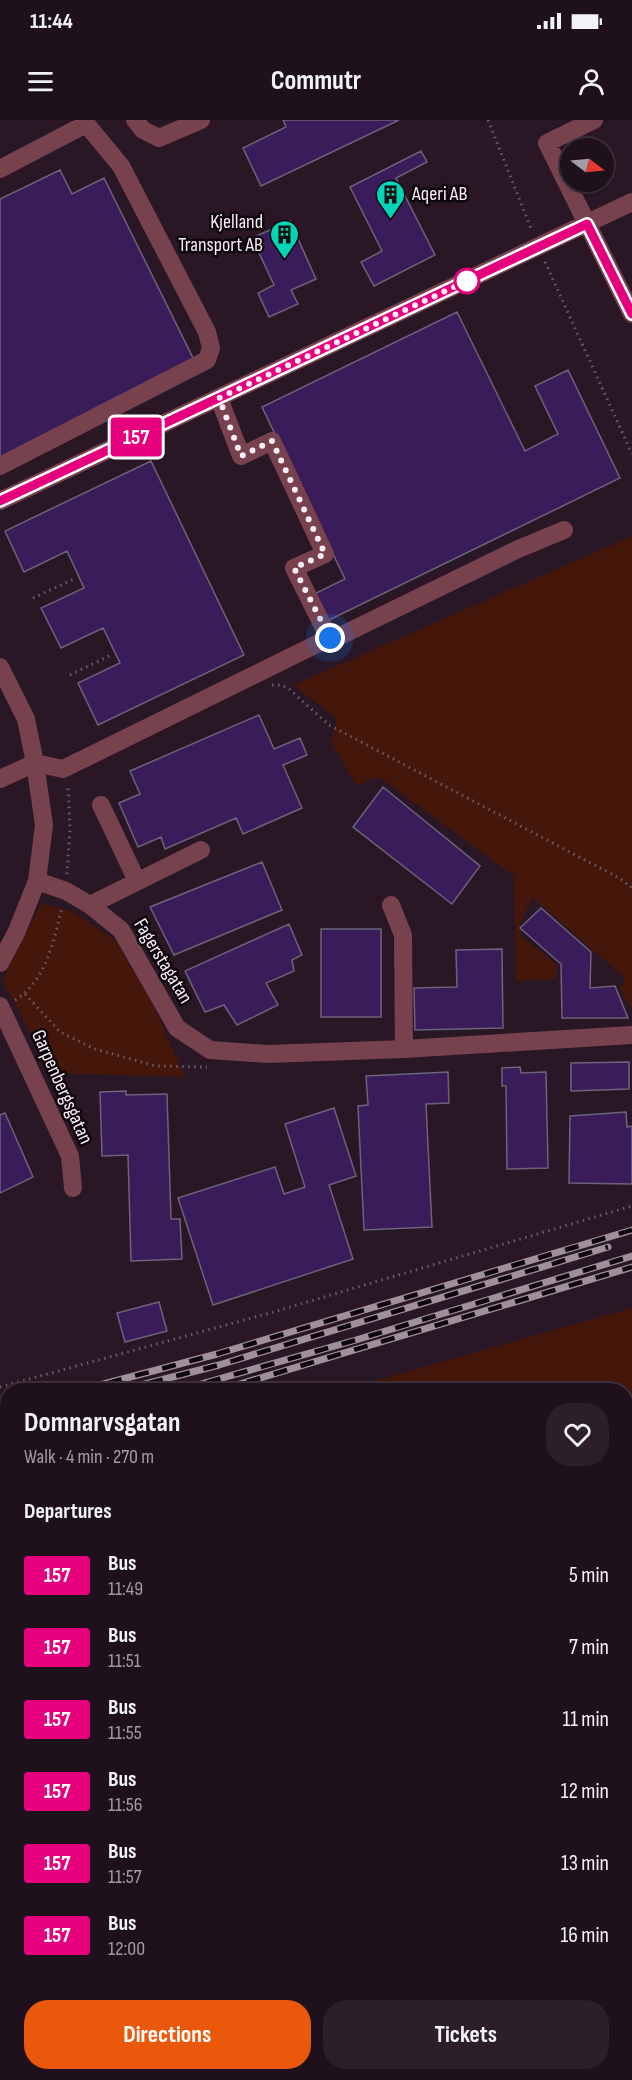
<!DOCTYPE html>
<html lang="en">
<head>
<meta charset="utf-8">
<style>
	body { margin:0; font-family:"Sofia Sans Condensed",sans-serif; background:#2c1f29; color:#f1f3f6; height:100vh; display:flex; flex-direction:column; font-size:22px; white-space:nowrap }
	* { box-sizing:border-box; margin:0 }
	p { font-size:20px; color:#a19da3 }
	.icon { flex:none; width:33px; height:33px; fill:none; stroke:currentColor; stroke-width:2; stroke-linecap:round; stroke-linejoin:round }
	.map { position:relative; flex:1; overflow:hidden }
	.side { position:absolute; left:0px; top:1263px; width:633px; height:698px; display:flex; flex-direction:column; background:#1f111c; border-radius:24px 24px 0 0; box-shadow:0 2px 4px #0004,0 0 0 2px #3c313b }
	.side>* { flex:none }
	.badge { padding:0 12px; border-radius:4px; font-size:21px; line-height:39px }
	.needle { width:39px; rotate:106deg }
	.buttons { position:absolute; left:560px; top:18px; display:grid; gap:12px }
	.buttons a { display:grid; place-items:center; width:54px; height:54px; border-radius:50%; background:#1f111c; box-shadow:0 2px 4px #0004,0 0 0 2px #3c313b; font-size:30px }
	.you { position:absolute; width:30px; height:30px; margin:-15px; border:4px solid #fff; border-radius:50%; background:#1a73e8; box-shadow:0 0 0 9px #1a73e833 }
	.map>.badge { position:absolute; translate:-50% -50%; box-shadow:0 0 0 3px #fff }
	h2 { padding:0 24px; font-size:22px; line-height:54px }
	.round { display:grid; place-items:center; flex:none; width:63px; height:63px; border-radius:24px; background:#2c1f29 }
	.headline { display:flex; align-items:center; justify-content:space-between; height:102px; padding:0 24px }
	h1 { font-size:28px; font-weight:700; line-height:45px }
	.cta { display:flex; gap:12px; margin-top:auto; padding:12px 24px }
	.cta a { flex:1; height:69px; border-radius:24px; background:#ea580c; color:#fff; font-size:24px; font-weight:700; line-height:69px; text-align:center }
	.cta a+a { background:#2c1f29; color:#f1f3f6 }
	ul { padding:0; list-style:none }
	li { display:flex; align-items:center; gap:18px; height:72px; padding:0 24px }
	li div { flex:1 }
	li b { display:block; font-size:22px }
	li em { font-style:normal }
	li .badge { min-width:66px; font-weight:700; text-align:center }
	.status { display:flex; justify-content:space-between; align-items:center; height:42px; padding:0 30px; background:#1f111c; direction:ltr }
	.status svg { height:16px; fill:currentColor }
	header { display:flex; justify-content:space-between; align-items:center; height:78px; padding:0 24px; background:#1f111c; font-size:27px; font-weight:700 }
	.map>svg:first-child { display:block }
</style>
</head>
<body>
<div class="status"><b>11:44</b><svg viewBox="0 0 49 12"><path d="M0 12V9h3v3zM5 12V6h3v6zM10 12V3h3v9zM15 12V0h3v12zM26 1h20v11H26zM47 4h2v5h-2z"/></svg></div>
<header><svg class="icon" aria-label="menu" viewBox="0 0 24 24"><path d="M4 6h16M4 12h16M4 18h16"/></svg>Commutr<svg class="icon" aria-label="person" viewBox="0 0 24 24"><circle cx="12" cy="8" r="4"/><path d="M4 21q1-7 8-7t8 7"/></svg></header>
<div class="map">
<svg width="632" height="1960" viewBox="0 0 632 1960">
	<rect width="100%" height="100%" fill="#291725"/>
	<path fill="#45170a" d="M632,416V889L620,869L625,858L532,777L520,805L521,816L557,845V859L516,861L514,756L379,657L356,665L331,621L337,599L294,565Z
		M41,784L72,791L115,820L152,883L185,957L53,953L2,860Z
		M632,1188V1729L626,1734V1270H343Z
		M7,1368L8,1953H396L388,1960H0V1370Z"/>
	<g fill="none" stroke-linecap="round" stroke-linejoin="round">
		<path stroke="#1f2966" stroke-width="4.5" d="M626,1362L632,1363
			M0,1382L8,1381"/>
	</g>
	<path fill="#3b1c5b" stroke="#6c637b" stroke-width="1.5" d="M283,0H399L261,66L243,28L286,7Z
		M421,31L427,42L396,58L435,135L374,166L361,142L382,131L350,67Z
		M60,50L72,74L104,58L195,242L0,340V79Z
		M290,101L316,159L291,170L298,184L269,197L258,173L274,165L252,118Z
		M457,192L525,331L558,314L535,266L568,250L620,358L323,503L310,476L345,459L262,287Z
		M151,341L244,535L98,605L78,563L120,543L103,508L61,528L41,488L84,468L67,431L24,452L5,411Z
		M259,595L274,629L300,618L307,635L283,645L302,688L243,714L236,698L165,729L161,717L138,727L119,683L140,674L130,651Z
		M383,667L480,746L452,784L353,707Z
		M262,742L282,790L174,835L150,787Z
		M541,788L591,832L590,868L615,866L628,898H562L561,844L520,808Z
		M289,804L302,835L292,840L294,851L266,863L278,885L237,905L224,885L205,892L185,851Z
		M321,809H381V897H321Z
		M502,829L503,908L415,910L414,868L457,867L456,830Z
		M629,942V969L571,971V943Z
		M520,947L521,953L546,952L548,1048L507,1049L506,966H502V948Z
		M448,952L449,983L426,984L432,1107L364,1110L358,986L368,985L366,956Z
		M126,971V975L167,974L171,1099H180L182,1139L131,1141L128,1035L102,1036L100,972Z
		M334,988L356,1056L329,1065L353,1139L213,1185L178,1078L275,1047L284,1074L305,1067L285,1004Z
		M626,992L627,1007L632,1006V1064L569,1063L570,996Z
		M5,993L33,1057L0,1073V995Z
		M159,1182L167,1211L125,1222L117,1193Z
		M632,1813V1826L626,1821Z
		M626,1888L632,1893V1922L626,1916Z
		M509,1953H534L529,1960H503Z"/>
	<g fill="none" stroke-linecap="round" stroke-linejoin="round">
		<path stroke="#6b5b68" stroke-width="3" stroke-dasharray="1.5 4.5" stroke-linecap="butt" d="M488,0L532,111
			M545,142L632,334
			M33,478L74,459
			M70,555L111,535
			M272,565H280L288,568L329,605L621,759L632,768
			M67,754L70,709L68,665
			M25,874L60,912L95,929L156,946L207,947
			M15,880C46,862 54,820 62,787
			M0,1267L270,1193L632,1086
			M626,1295L632,1293
			M0,1425L8,1423
			M626,1454L632,1450
			M626,1547L632,1544
			M626,1570L632,1577
			M626,1633L632,1628
			M626,1670L632,1668
			M626,1697L632,1692
			M626,1700L628,1706L626,1715
			M0,1720L8,1718
			M0,1754L8,1755
			M626,1806L632,1798
			M386,1953L392,1960
			M622,1953L630,1960
			M27,1960L30,1953
			M221,1960L227,1953"/>
		<path stroke="#77424e" stroke-width="18" d="M135,0L143,10L159,18L201,0
			M594,0L547,23L632,194
			M0,49L86,4
			M219,278L241,336L272,321L325,434L294,448L329,518H336L516,430L564,410
			M0,346L207,240L211,228L207,212L121,46L83,0
			M0,381L632,82
			M0,547L26,599L35,643L44,705L37,761L16,813L0,843
			M0,659L35,643L63,649L329,518
			M101,685L137,761
			M37,761L66,771L90,785L121,810L177,908L210,930L268,934L404,929L632,915
			M90,785L201,730
			M391,785L403,815L404,929
			M0,886L70,1036L73,1068
			M626,1742L632,1737
			M626,1757L632,1755
			M414,1960L422,1953
			M480,1960L486,1953"/>
		<defs>
			<path id="rail" d="M81,1270L217,1234L632,1110
				M122,1270L219,1245L608,1127
				M180,1270L356,1220L632,1136
				M220,1270L632,1147
				M0,1291L8,1289
				M0,1302L8,1300
				M0,1318L8,1316
				M0,1329L8,1327"/>
		</defs>
		<use href="#rail" stroke="#9f909c" stroke-width="7"/>
		<use href="#rail" stroke="#0d060b" stroke-width="4.5" stroke-dasharray="14" stroke-linecap="butt"/>
	</g>
	<g fill="none" stroke-linecap="round" stroke-linejoin="round">
		<defs>
			<path id="line" d="M0,381L587,104L632,194"/>
		</defs>
		<use href="#line" stroke="#fff" stroke-width="14"/>
		<use href="#line" stroke="#e6007e" stroke-width="9"/>
		<path stroke="#faedf7" stroke-width="6" stroke-dasharray="0 10.8" d="M330,518L294,448L325,434L272,321L241,336L219,278L475,157L467,161"/>
	</g>
	<defs>
		<symbol id="building-pin" viewBox="-11 -11 22 30"><path d="M0 17L-7.5 6A9.5 9.5 0 1 1 7.5 6Z" fill="#02d5b6" stroke="#0d060b"/><path d="M-4-6H4V6H1V3H-1V6H-4ZM-2.5-4.3h1.7v1.8h-1.7ZM.8-4.3h1.7v1.8H.8ZM-2.5-1h1.7V.8h-1.7ZM.8-1h1.7V.8H.8Z" fill="#111"/></symbol>
	</defs>
	<g fill-rule="evenodd">
		<use href="#building-pin" x="374" y="58" width="33" height="45"/>
		<use href="#building-pin" x="268" y="98" width="33" height="45"/>
	</g>
	<circle fill="#fff" stroke="#e6007e" stroke-width="3" cx="467" cy="161" r="12"/>
	<g text-anchor="middle" dominant-baseline="central" stroke-width="5" stroke-linejoin="round" paint-order="stroke">
		<g font-size="20" fill="#faedf7" stroke="#0d060b" text-anchor="start">
			<text x="412" y="74">Aqeri AB</text>
			<text x="263" y="102" text-anchor="end">Kjelland<tspan x="263" dy="23">Transport AB</tspan></text>
		</g>
		<g font-size="20" fill="#faedf7" stroke="#0d060b">
			<text transform="translate(163 841) rotate(59)">Fagerstagatan</text>
			<text transform="translate(62 967) rotate(66)">Garpenbergsgatan</text>
		</g>
	</g>
</svg>
<div class="buttons">
<a><svg class="needle" viewBox="-14 -14 28 28"><path d="M0-13l5 13h-10z" fill="#e53935"/><path d="M0 13l5-13h-10z" fill="#a19da3"/></svg></a>
</div>
<div class="you" style="left:330px;top:518px"></div>
<b class="badge" style="left:136px;top:317px;background:#e6007e;color:#fff">157</b>
<section class="side">
<div class="headline"><div><h1>Domnarvsgatan</h1><p>Walk · 4 min · 270 m</p></div><a class="round"><svg class="icon" aria-label="heart" viewBox="0 0 24 24"><path d="M12 20l-8-8c-3-5 5-10 8-4 3-6 11-1 8 4z"/></svg></a></div>
<h2>Departures</h2>
<ul>
<li><span class="badge" style="background:#e6007e;color:#fff">157</span><div><b>Bus</b><p>11:49</p></div><em>5 min</em></li>
<li><span class="badge" style="background:#e6007e;color:#fff">157</span><div><b>Bus</b><p>11:51</p></div><em>7 min</em></li>
<li><span class="badge" style="background:#e6007e;color:#fff">157</span><div><b>Bus</b><p>11:55</p></div><em>11 min</em></li>
<li><span class="badge" style="background:#e6007e;color:#fff">157</span><div><b>Bus</b><p>11:56</p></div><em>12 min</em></li>
<li><span class="badge" style="background:#e6007e;color:#fff">157</span><div><b>Bus</b><p>11:57</p></div><em>13 min</em></li>
<li><span class="badge" style="background:#e6007e;color:#fff">157</span><div><b>Bus</b><p>12:00</p></div><em>16 min</em></li>
</ul>
<div class="cta"><a>Directions</a><a>Tickets</a></div>
</section>
</div>
</body>
</html>
